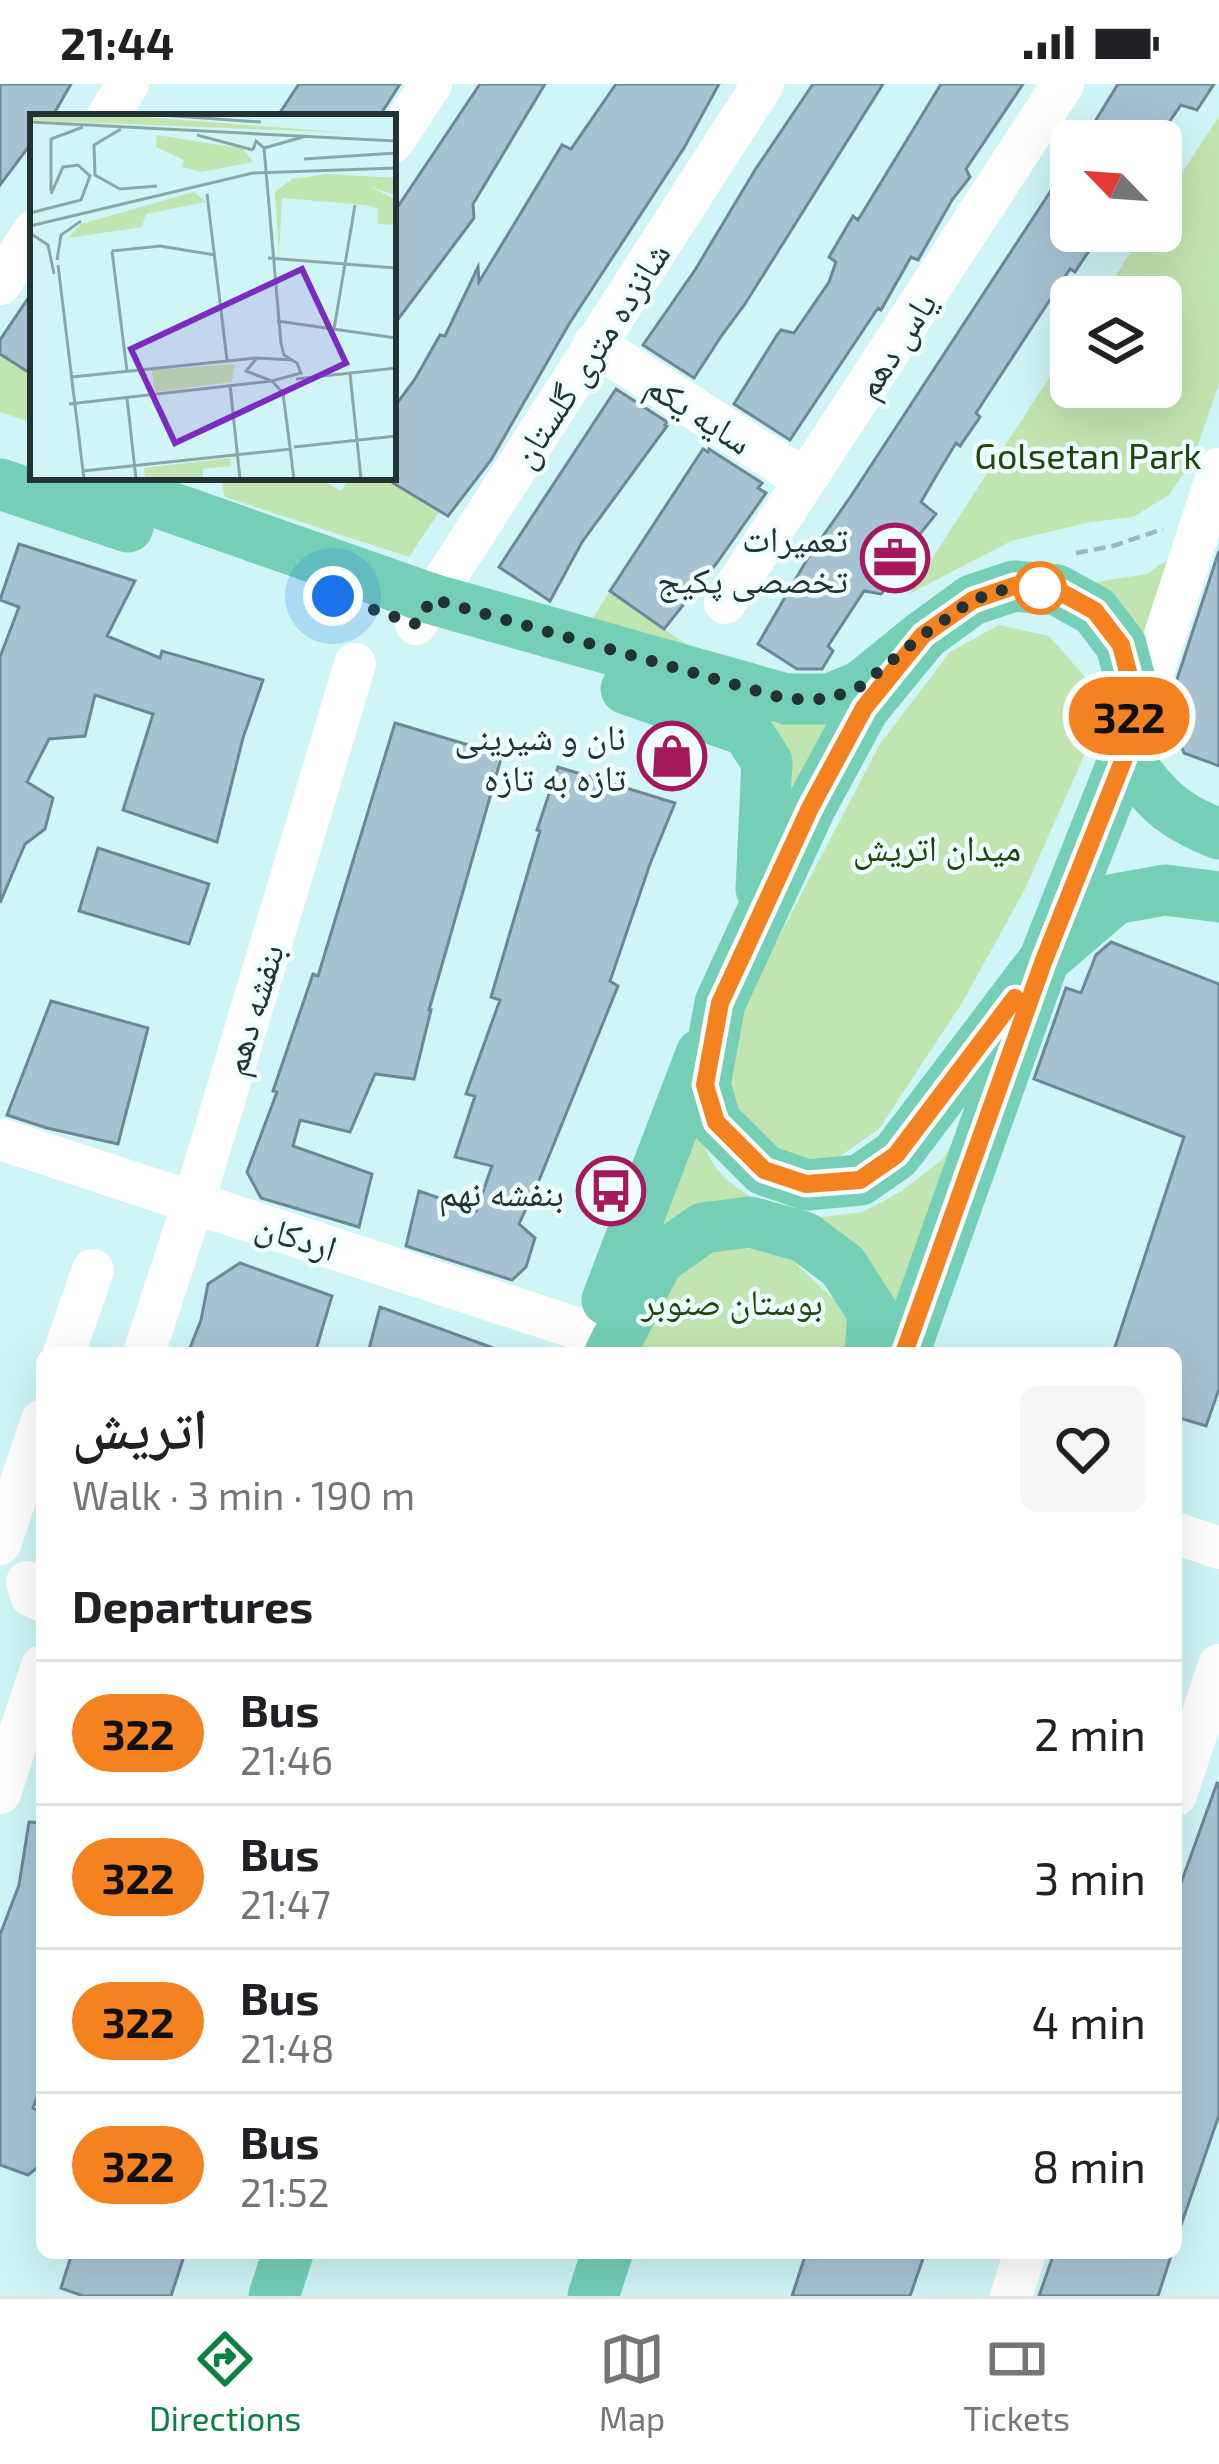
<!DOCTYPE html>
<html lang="en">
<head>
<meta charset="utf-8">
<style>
	body { margin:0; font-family:"Exo 2","Noto Naskh Arabic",sans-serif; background:#f6f6f6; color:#202124; height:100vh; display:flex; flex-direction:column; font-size:45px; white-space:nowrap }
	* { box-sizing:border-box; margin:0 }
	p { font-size:39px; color:#757577 }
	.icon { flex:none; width:66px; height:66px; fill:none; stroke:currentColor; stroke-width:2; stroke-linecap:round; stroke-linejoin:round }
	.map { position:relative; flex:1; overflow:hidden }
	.sheet { position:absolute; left:36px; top:1263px; width:1146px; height:912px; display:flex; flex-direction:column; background:#fff; border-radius:18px; box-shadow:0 12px 48px #0002 }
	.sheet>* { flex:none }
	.badge { padding:0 24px; border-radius:39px; font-size:42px; line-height:78px }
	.needle { width:78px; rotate:295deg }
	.buttons { position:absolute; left:1050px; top:36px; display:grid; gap:24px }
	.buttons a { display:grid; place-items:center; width:132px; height:132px; border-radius:18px; background:#fff; box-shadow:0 12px 48px #0002; font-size:60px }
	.you { position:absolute; width:60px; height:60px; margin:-30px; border:9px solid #fff; border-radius:50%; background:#1a73e8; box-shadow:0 0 0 18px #1a73e833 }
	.map>.badge { position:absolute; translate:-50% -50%; box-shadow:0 0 0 6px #fff }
	h2 { padding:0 36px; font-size:45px; line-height:108px }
	.round { display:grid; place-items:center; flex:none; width:126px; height:126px; border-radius:18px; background:#f6f6f6 }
	.summary { display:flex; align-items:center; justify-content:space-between; height:204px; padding:0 36px }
	h1 { font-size:57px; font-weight:600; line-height:90px }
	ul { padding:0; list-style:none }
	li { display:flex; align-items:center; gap:36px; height:144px; padding:0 36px; border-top:3px solid #e0e0e0 }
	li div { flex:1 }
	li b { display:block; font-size:45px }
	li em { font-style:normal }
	li .badge { min-width:132px; font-weight:700; text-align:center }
	.status { display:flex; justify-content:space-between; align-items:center; height:84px; padding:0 60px; background:#fff; direction:ltr }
	.status svg { height:33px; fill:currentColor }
	.tabs { display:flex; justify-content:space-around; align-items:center; height:168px; border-top:3px solid #e0e0e0; background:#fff; font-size:33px; color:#757577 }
	.tabs a { display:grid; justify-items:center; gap:6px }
	.tabs .selected { color:#0b8043 }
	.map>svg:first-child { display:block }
</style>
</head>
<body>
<div class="status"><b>21:44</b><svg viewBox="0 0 49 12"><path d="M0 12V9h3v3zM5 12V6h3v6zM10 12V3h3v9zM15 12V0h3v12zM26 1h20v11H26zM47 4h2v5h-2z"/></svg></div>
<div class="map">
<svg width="1219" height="2212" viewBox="0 0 1219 2212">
	<rect width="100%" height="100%" fill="#cff5f6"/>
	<path fill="#c1e5b0" d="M1219,32V300L1193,375L1169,411L1133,433L1090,438L1011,457L909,510L1071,260V303H1161V213H1102L1144,147H1161V121Z
		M0,270L33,291V339L0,328Z
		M220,393H317L341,407L350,393H383L439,428L409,473L225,413Z
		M1173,472L1140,572L1078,501L1147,490Z
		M610,507L687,561L591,537Z
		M999,541L1049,552L1094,603L1084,672L1025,805L962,919L879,1045L827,1081L758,1063L731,1013L725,967L768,874L880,660L950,568Z
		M847,626L793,725L791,687L763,639L809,638Z
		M976,1017L888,1263L815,1134L863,1128L900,1108L943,1075Z
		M695,1029C708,1083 717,1093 765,1121L644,1173Z
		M728,1159L792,1176L846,1227L852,1269H623L678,1180Z"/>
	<path fill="#a6c3d3" stroke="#6c8897" stroke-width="3" d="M0,0H71L52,33H33V57L0,101Z
		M299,0H400L379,33H277Z
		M480,0H545L473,120L474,134L393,242V130Z
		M616,0H719L684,64L569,240L491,376L448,432L393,399V325L415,295L440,251L445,252L478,183L479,198L562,61L571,65Z
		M813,0H883L745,220L722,251L694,294L643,261L695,186L755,86Z
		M941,0H1023L966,85L970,93L952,116L918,176L911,173L881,226L878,224L790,356L734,320L777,251L781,246L794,249L829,198L836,178L829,173L853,132L858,136Z
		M1118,0H1214L1197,26L1181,21L1156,57H1083Z
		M1071,76V147H1102L1075,188L1070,185L976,329L980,333L960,362L956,359L939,387L921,418L936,430L891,486L898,491L881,510L864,507L828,562L833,567L822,585H797L758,560L809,472L851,412Z
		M33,207V291L0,270V256Z
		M616,305L667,338L665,341L667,342L582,458L550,517L499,483Z
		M703,365L708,368L709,365L762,399L758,404L766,409L716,480L664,545L610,507Z
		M19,460L135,497L107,552L160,574L162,567L263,596L243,654L217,758L123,726L153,630L95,611L85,652L49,655L27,698L53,714L45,745L25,760L0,819V573L19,523L0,516Z
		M1219,467V682L1184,669L1167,626Z
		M395,639L502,671L429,926H431L414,995L375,990L350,1048L300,1036L293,1062L372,1090L359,1143L261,1114L247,1088L277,1008L273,1007L313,890L318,892Z
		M558,683L675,719L650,780L610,897L618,902L540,1094L519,1140L535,1154L526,1183L512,1196L406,1162L419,1107L476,1127L492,1082L455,1073L475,1012L466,1010L500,916L491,913L540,747L537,746Z
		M98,764L209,800L189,860L79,827Z
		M1111,858L1219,900V1305L1206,1342L1176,1333V1269H1113L1184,1053L1034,995L1066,904L1081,909L1096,871Z
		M51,917L148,944L118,1060L47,1044L7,1031Z
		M240,1179L332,1212L315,1269H188L201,1236L208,1200Z
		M380,1223L499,1266V1269H368Z
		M1217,1699L1219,1700V2031L1179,2147L1176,2146V1813Z
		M29,1738L42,1739V1999L33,2024L42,2029V2080L28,2091L0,2081V1851L19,1801Z
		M72,2169H185L171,2212H83L61,2204Z
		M806,2169H925L910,2212H792Z
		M1054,2169H1172L1158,2212H1039Z"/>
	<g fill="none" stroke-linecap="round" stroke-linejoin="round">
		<path stroke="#9ab9ba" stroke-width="4.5" stroke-dasharray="12 6" stroke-linecap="butt" d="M1076,469L1113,462L1163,445"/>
		<path stroke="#fff" stroke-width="42" d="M107,33L128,0
			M393,58L431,0
			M0,200L33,148
			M594,260L805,396
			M725,519L1063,0
			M416,540L763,0
			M1137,637L1219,385
			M0,1055L594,1250
			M64,1269L93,1186
			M144,1269L194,1117L355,580
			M1176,1449L1219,1464
			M0,1460L42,1336
			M27,1498L31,1512L42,1517
			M0,1709L42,1582
			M1176,1711L1219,1581
			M1011,2212L1025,2169"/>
		<path stroke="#74cfb6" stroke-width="51" d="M85,393L432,515L786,615H829L861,602L924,551L972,516L1014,502L1057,506L1095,527L1121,561L1132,603L1125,672L1044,876L896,1071L860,1096L807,1101L764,1086L716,1038L705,1001L720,919L810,724L864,624L924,551
			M0,400L128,443
			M626,605L747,647L767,678L761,805
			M1125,672C1155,714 1170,731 1219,750
			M607,1216L701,970
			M610,1269L658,1176L703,1144L750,1138L804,1153L843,1182L873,1229L870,1269
			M904,1269L1044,876L1115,815L1165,806L1219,813
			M274,2212L288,2169
			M593,2212L607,2169"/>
	</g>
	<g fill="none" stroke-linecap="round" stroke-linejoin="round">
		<defs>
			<path id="line" d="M904,1269L1044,876L1125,672L1132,603L1121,561L1095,527L1057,506L1014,502L973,516L923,551L864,624L810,724L720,919L705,1001L716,1038L764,1086L806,1100L860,1096L896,1071L1015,914"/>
		</defs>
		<use href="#line" stroke="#fff" stroke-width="27"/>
		<use href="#line" stroke="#f58220" stroke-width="18"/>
		<path stroke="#233232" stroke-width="12" stroke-dasharray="0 21.6" d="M333,512L416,540L432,515L786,615H829L861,602L923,551L973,516L1014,502L1057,506L1040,504"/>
	</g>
	<defs>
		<symbol id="office-ring" viewBox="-11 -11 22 22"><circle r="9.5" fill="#eefdfe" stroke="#a5185b" stroke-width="1.5"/><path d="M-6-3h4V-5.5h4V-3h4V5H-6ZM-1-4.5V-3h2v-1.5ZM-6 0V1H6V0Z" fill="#a5185b"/></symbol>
		<symbol id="shop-ring" viewBox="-11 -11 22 22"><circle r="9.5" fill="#eefdfe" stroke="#a5185b" stroke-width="1.5"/><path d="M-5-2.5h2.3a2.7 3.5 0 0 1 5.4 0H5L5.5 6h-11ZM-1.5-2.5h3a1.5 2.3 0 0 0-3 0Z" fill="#a5185b"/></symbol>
		<symbol id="bus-ring" viewBox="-11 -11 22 22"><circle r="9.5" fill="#eefdfe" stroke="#a5185b" stroke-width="1.5"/><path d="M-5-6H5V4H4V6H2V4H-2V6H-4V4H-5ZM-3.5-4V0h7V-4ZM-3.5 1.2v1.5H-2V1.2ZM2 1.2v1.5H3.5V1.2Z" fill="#a5185b"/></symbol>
	</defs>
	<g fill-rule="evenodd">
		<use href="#office-ring" x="857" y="436" width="76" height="76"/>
		<use href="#shop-ring" x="634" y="634" width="76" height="76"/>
		<use href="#bus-ring" x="573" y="1069" width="76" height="76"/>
	</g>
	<circle fill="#fff" stroke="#f58220" stroke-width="6" cx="1040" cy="504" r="24"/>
	<g text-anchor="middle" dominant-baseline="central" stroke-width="9" stroke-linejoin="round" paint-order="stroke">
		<g font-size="36" fill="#233232" stroke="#eefdfe">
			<text transform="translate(894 260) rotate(-57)">یاس دهم</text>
			<text transform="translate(589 270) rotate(-57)">شانزده متری گلستان</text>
			<text transform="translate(700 328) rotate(33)">سایه یکم</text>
			<text transform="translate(251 925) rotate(-73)">بنفشه دهم</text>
			<text transform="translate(297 1151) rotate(18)">اردکان</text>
		</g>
		<g font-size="36" fill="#23450d" stroke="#eefdfe">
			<text x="1088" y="370">Golsetan Park</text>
			<text x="937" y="762">میدان اتریش</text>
			<text x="732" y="1216">بوستان صنوبر</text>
		</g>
		<g font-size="36" fill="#233232" stroke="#eefdfe" text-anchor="end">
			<text x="848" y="453">تعمیرات<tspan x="848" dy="41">تخصصی پکیج</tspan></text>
			<text x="626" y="651">نان و شیرینی<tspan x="626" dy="41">تازه به تازه</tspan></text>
			<text x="564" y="1107">بنفشه نهم</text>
		</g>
	</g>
	<g transform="translate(30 30)">
		<rect width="366" height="366" fill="#cff5f6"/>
		<path d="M0,1H88L320,19L0,6ZM127,21L213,35L223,48L171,58L152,53L154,46L126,33ZM299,60L366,64V81L341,73L366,86V111L348,110V95L335,91L252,84L249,142L245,78L262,65ZM164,78L176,88L116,100L112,113L38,124L51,110ZM205,250L202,268L124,278L122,256ZM200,344L201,352L173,355V365L115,364L114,354Z" fill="#c1e5b0"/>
		<path fill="none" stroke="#8aa7a8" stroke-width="3" d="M131,1L231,8M0,8L366,27M91,15L64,31L65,61L90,75L127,72M167,21L223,36M234,34L251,229L254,241L267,249L271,259L242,267L216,257L227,244L263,246M223,36L226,27L234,34L273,23M274,45L366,39M21,77V25L53,13M177,80L197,246M0,99L51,86L60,62L48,51L33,53L21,80M0,112L223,59L366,54M0,119L18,131L24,160M82,137L97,257M82,137L130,132L185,141M238,144L366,154M27,146L31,121L51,107M28,151L54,365M247,207L366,224M304,215L325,91M320,260L331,365M42,263L226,244M266,265L366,254M200,271L210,365M97,284L106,365M39,290L242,267L253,279L264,365M264,333L366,322M53,357L261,335"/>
		<path fill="#7b2cbf" fill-opacity="0.15" stroke="#7b2cbf" stroke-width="6" d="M272,155L316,249L145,329L101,235Z"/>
		<rect width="366" height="366" fill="none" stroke="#233232" stroke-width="6"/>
	</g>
</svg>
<div class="buttons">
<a><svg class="needle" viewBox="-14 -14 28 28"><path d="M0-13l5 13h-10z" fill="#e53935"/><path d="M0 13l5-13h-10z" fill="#757577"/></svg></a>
<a><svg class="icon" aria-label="layers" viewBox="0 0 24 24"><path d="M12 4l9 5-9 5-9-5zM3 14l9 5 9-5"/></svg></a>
</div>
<div class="you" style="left:333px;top:512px"></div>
<b class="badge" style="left:1129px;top:632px;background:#f58220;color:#111">322</b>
<section class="sheet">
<div class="summary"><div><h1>اتریش</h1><p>Walk · 3 min · 190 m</p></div><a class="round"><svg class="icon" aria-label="heart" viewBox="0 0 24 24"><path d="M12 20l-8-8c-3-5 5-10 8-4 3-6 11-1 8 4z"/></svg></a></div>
<h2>Departures</h2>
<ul>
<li><span class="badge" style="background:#f58220;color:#111">322</span><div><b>Bus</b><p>21:46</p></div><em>2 min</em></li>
<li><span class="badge" style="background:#f58220;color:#111">322</span><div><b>Bus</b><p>21:47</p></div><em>3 min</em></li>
<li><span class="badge" style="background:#f58220;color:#111">322</span><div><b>Bus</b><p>21:48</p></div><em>4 min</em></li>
<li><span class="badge" style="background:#f58220;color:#111">322</span><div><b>Bus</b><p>21:52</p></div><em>8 min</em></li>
</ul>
</section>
</div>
<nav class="tabs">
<a class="selected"><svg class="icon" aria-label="directions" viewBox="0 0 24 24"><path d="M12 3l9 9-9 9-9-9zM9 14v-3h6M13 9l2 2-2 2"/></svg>Directions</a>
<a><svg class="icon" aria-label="map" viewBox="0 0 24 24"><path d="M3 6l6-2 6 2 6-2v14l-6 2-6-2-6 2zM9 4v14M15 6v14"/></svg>Map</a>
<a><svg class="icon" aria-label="tickets" viewBox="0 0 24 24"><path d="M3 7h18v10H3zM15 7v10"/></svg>Tickets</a>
</nav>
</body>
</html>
